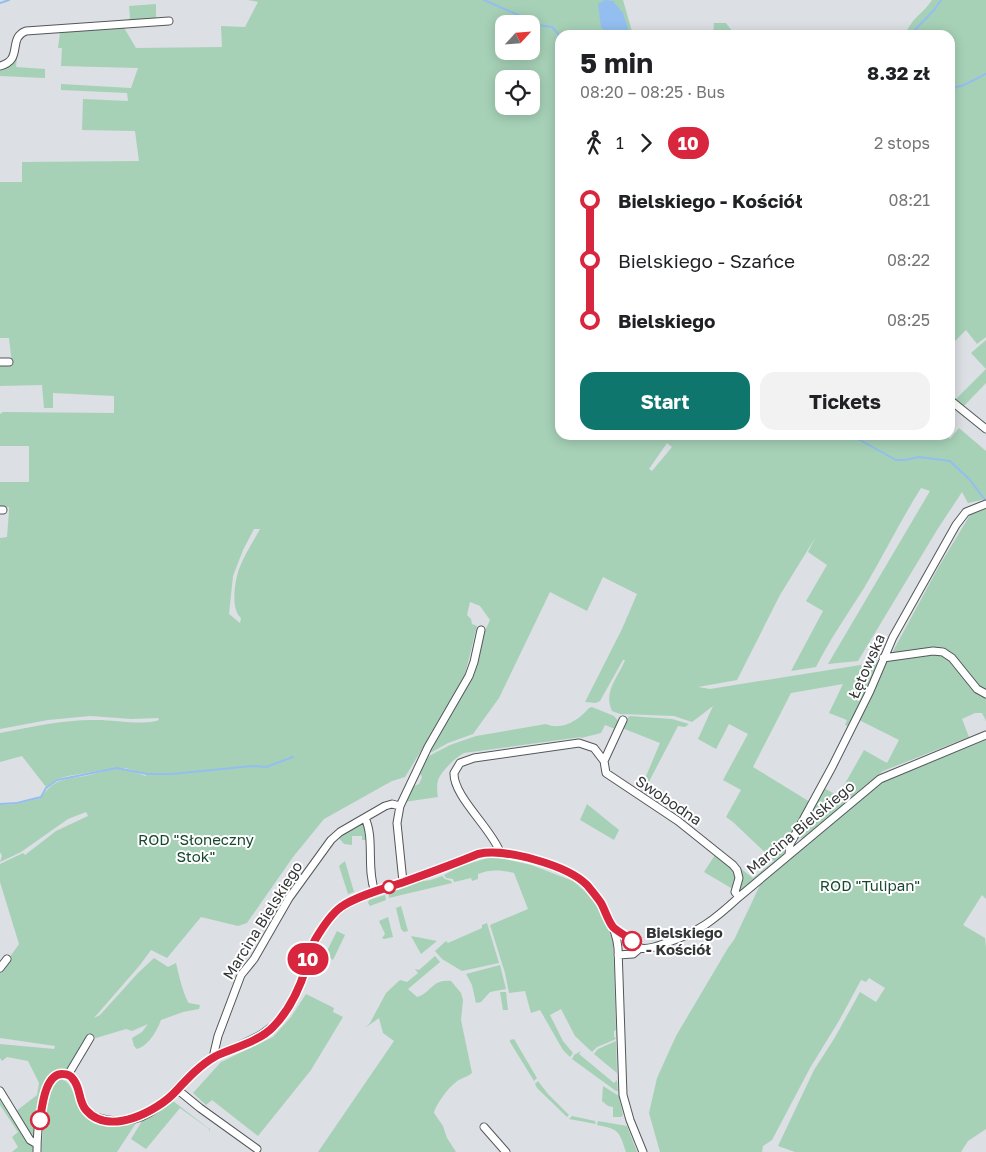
<!DOCTYPE html>
<html lang="en">
<head>
<meta charset="utf-8">
<style>
	body { margin:0; font-family:"Golos Text",sans-serif; background:#f2f2f2; color:#202124; height:100vh; display:flex; flex-direction:column; font-size:19px; white-space:nowrap }
	* { box-sizing:border-box; margin:0 }
	p { font-size:16px; color:#757577 }
	.icon { flex:none; width:28px; height:28px; fill:none; stroke:currentColor; stroke-width:2; stroke-linecap:round; stroke-linejoin:round }
	.map { position:relative; flex:1; overflow:hidden }
	.sheet { position:absolute; left:555px; top:30px; width:400px; height:410px; display:flex; flex-direction:column; background:#fff; border-radius:15px; box-shadow:0 2px 12px #0003 }
	.sheet>* { flex:none }
	.badge { padding:0 10px; border-radius:16px; font-size:18px; line-height:32px }
	.needle { width:32px; rotate:64deg }
	.controls { position:absolute; left:495px; top:15px; display:grid; gap:10px }
	.controls a { display:grid; place-items:center; width:45px; height:45px; border-radius:10px; background:#fff; box-shadow:0 2px 12px #0003; font-size:25px }
	.map>.badge { position:absolute; translate:-50% -50%; box-shadow:0 0 0 2px #fff }
	.legs { display:flex; align-items:center; gap:8px; height:55px; padding:0 25px; font-size:16px }
	.legs p { margin-inline-start:auto }
	.summary { display:flex; align-items:center; justify-content:space-between; height:85px; padding:0 25px }
	h1 { font-size:28px; font-weight:700; line-height:38px }
	.button { display:flex; gap:10px; margin-top:auto; padding:10px 25px }
	.button a { flex:1; height:58px; border-radius:15px; background:#0f766e; color:#fff; font-size:20px; font-weight:700; line-height:58px; text-align:center }
	.button a+a { background:#f2f2f2; color:#202124 }
	ul { padding:0 25px; list-style:none }
	li { display:flex; align-items:center; gap:18px; height:60px; font-size:19px }
	li i { display:grid; place-items:center; width:8px; height:100%; margin:0 6px; background:currentColor }
	li i::after { content:''; width:12px; height:12px; margin:-6px; border:4px solid; border-radius:50%; background:#fff }
	li p { margin-inline-start:auto }
	li:first-child i { background:linear-gradient(#0000 50%,currentColor 0) }
	li:last-child i { background:linear-gradient(currentColor 50%,#0000 0) }
	.map>svg:first-child { display:block }
</style>
</head>
<body>
<div class="map">
<svg width="986" height="1152" viewBox="0 0 986 1152">
	<rect width="100%" height="100%" fill="#dcdfe3"/>
	<path fill="#a6d1b7" fill-rule="evenodd" d="M248,0H623L633,35H560V435H947L950,439L959,428L986,451V499L968,503L962,492L937,530L858,661L828,664L930,491L921,488C900,521 884,555 864,588C847,615 830,639 816,667L791,671L823,611L806,601L827,565L808,552L815,538L780,595L737,680L698,687L710,689L879,662L873,679L850,727L845,725L847,720L829,713L843,684L791,693L753,767L810,802L787,842L784,855L741,891L739,890L742,878L736,865L753,878L774,861L733,822L726,817L741,790L723,780L748,734L729,724L716,749L698,739L713,706L692,722L674,716L620,714L612,711C603,691 618,678 625,660H623L600,701L596,703L585,702L622,629L637,594L603,577L587,611L550,592L499,698L473,734L448,743L432,752L429,750L473,671L484,633L490,620L480,606L470,602L467,615L471,619L472,624L477,626L463,682L405,777L392,781L324,819L293,857L247,923L238,926L201,917L167,958L151,950L140,965L94,1018L100,1015L138,973L154,958L168,967L176,963C178,972 184,997 189,1003L200,1005L199,1009L183,1012L161,1020C157,1031 148,1046 137,1049L134,1046L132,1038L142,1032L148,1024L132,1031L126,1029L96,1038L89,1034C83,1044 77,1059 69,1067C62,1074 52,1070 47,1080C37,1099 40,1122 33,1141L15,1112L37,1095L39,1083L28,1061L7,1057L2,1061L0,1058V1044L54,1049L55,1046L0,1038V971L19,944L0,882V864L23,853L25,855L56,831L88,816L86,812L68,819L21,852L0,862L2,856L0,852V805L17,804L41,798C55,776 68,780 90,775C99,773 107,770 117,769H125L146,776V774L125,768H116L68,776L57,779L46,787L22,756L0,762V733C31,727 62,720 93,720C111,719 143,726 159,720L158,718L132,719L90,716L48,720L0,729V538L7,537L9,511V507H0V482H29V446H0V414L3,412L114,413V396L53,393V408H44L42,385L0,386V365L12,364L9,338H0V182H22V162L139,161L135,131L82,130L83,99L128,101L127,93L61,90V84L131,88L138,68L61,66L62,48H58L60,32L123,26L136,48L222,47L221,26L245,27L258,2ZM504,24H531V51H504ZM504,79H531V106H504ZM667,443L672,447L652,471L649,469ZM254,529H260C253,542 244,555 239,569C235,581 230,609 241,618L240,623L229,614L233,576L243,550Z
		M932,0H986V337L977,344L966,330L950,346V35H905C913,16 922,15 932,0Z
		M156,4V19L126,22L130,18L129,6Z
		M714,23H726L735,35H713Z
		M17,58L16,67L45,69V78L0,76V68L8,66Z
		M986,340V383L962,408L954,401L986,369L971,353Z
		M986,508V688L984,692L944,647L891,655L938,568L970,515L977,510Z
		M935,653L944,654L986,697V721L982,713H975L962,719L969,737L883,771L855,794L837,811L805,838H799V833L824,788L838,796L864,750L887,763L899,740L859,720L887,659Z
		M592,707L614,716L619,722L615,729L605,725L601,733L581,738V737L464,753C456,757 445,768 440,776C436,782 437,791 438,797L404,802L412,787L419,784L422,777L419,772L429,756L450,745L476,736L546,724C562,731 579,720 589,708Z
		M630,716L672,719L689,724L685,727L678,726L642,795L640,793L645,782L644,781L660,743L622,728L626,719Z
		M986,737V899L982,895L963,925L985,938L986,948V1129L968,1141L961,1152H795L778,1146L814,1070L834,1039L860,992L876,1002L885,988L869,978L866,982L861,980L840,1019L810,1068L772,1140L763,1146L762,1152H660L649,1113L657,1078L676,1036L728,948L734,940L762,881L883,780Z
		M587,804L619,830L614,840L580,820Z
		M361,823L365,825L368,840H362V836H352V845L344,844L339,838V836Z
		M715,855L734,870L737,879L731,888L704,872Z
		M488,858H500L531,865L573,881L590,896L601,914L613,940L616,1030L614,1031V1037L616,1038L614,1040L597,1047L592,1052L575,1036L561,1009L550,1015L563,1041L573,1053L570,1057L563,1050L540,1010L531,1013L525,991L509,993L505,973L490,925L528,909L514,873C502,870 490,869 478,874V879L472,881L471,878L454,882L453,879L446,878L444,875L461,866Z
		M345,861L354,892L348,894L339,866Z
		M442,876L445,879L451,881L452,883L389,898V893L417,882L431,880Z
		M385,895L386,900L370,906L368,903L369,900Z
		M401,906L408,931L404,932L401,929L396,908Z
		M388,917L393,937L384,939L382,938L385,934L379,921Z
		M487,923L499,963L462,971L442,959L435,951L446,941L448,943L482,928V925Z
		M337,931L345,935L333,960L325,955Z
		M411,936L437,941L421,954Z
		M435,956L440,962L408,989L417,997C432,993 431,979 451,981L461,993L463,1000L461,1020L472,1073C466,1078 460,1078 455,1083C448,1088 435,1106 434,1113L443,1126L447,1138L456,1152H318L394,1041L383,1033L379,1018L365,1028L370,1023L386,993L400,980L407,982L418,973L415,969L419,970Z
		M500,965L506,989L490,992L481,1002L476,1003L472,985L466,974Z
		M500,992H506L508,1010H503Z
		M306,994L334,1008L333,1012L343,1017L311,1070L258,1136L212,1100L206,1105L193,1093L221,1062L273,1037L291,1017Z
		M514,1039L537,1078L534,1081L510,1042V1040Z
		M616,1041L617,1073L594,1054L598,1049Z
		M581,1051L579,1054L614,1083L617,1080L618,1091H616L572,1059L574,1055Z
		M58,1080C76,1077 73,1110 89,1120C104,1128 120,1126 136,1123L117,1152H42C42,1134 45,1093 58,1080Z
		M538,1081L548,1094L569,1115L567,1117L537,1088L535,1084Z
		M603,1086L619,1096L623,1115L621,1117H613V1107L608,1106L602,1101Z
		M0,1097L34,1149V1152H12L18,1147L12,1137L18,1132L0,1105Z
		M173,1101L208,1128L210,1129L209,1132V1129L180,1108L146,1149L131,1139L142,1121L151,1117Z
		M572,1116L595,1121L596,1124L569,1119Z
		M598,1121L627,1126L637,1152H626C619,1131 619,1129 597,1125Z"/>
	<path fill="#93beef" d="M605,0L613,1L623,13L630,35H608L601,27L598,4Z"/>
	<g fill="none" stroke-linecap="round" stroke-linejoin="round">
		<path stroke="#93beef" stroke-width="2" d="M484,0L516,14L528,18L538,25L552,27L560,36
			M0,3L9,0
			M910,35L935,9L941,0
			M950,89L964,85L986,74
			M851,435L896,460H905L919,457L950,461L970,480L985,500
			M0,804L17,803L41,797L46,788L57,780L117,768L147,774H171L253,766L266,767L293,757"/>
		<defs>
			<path id="minor" d="M0,66C24,60 7,38 26,31L169,21
				M0,362H9
				M950,400L986,429
				M0,510H3
				M883,658L933,651L943,652L952,658L977,689L986,694
				M623,720L604,761L606,773L678,821L733,865L737,870L739,878L735,892L739,897
				M365,818C375,839 366,868 375,892
				M500,852C491,828 453,796 454,773L460,763L474,758L579,743L594,748L604,761
				M789,854L790,844L832,767L870,691L893,637L956,525L966,512L986,504
				M403,882L397,823L400,806L428,747L469,676L474,662L481,630
				M613,927L636,943L640,948
				M618,955L633,954L640,948C649,950 658,946 666,943C699,932 714,920 739,897L880,779L986,735
				M0,968L7,959
				M215,1057L214,1053L218,1036L241,975L254,959L289,898L331,840L340,832L385,806L392,804L400,806
				M68,1075L90,1038
				M178,1090L200,1108L257,1149
				M0,1091L30,1140L37,1144
				M484,1127L506,1152
				M37,1152C37,1132 40,1093 53,1077L65,1074C88,1083 70,1115 108,1120C159,1128 174,1082 208,1061C237,1043 266,1041 287,1010C310,977 306,934 341,908C356,896 392,886 411,880C434,872 456,863 478,854C497,850 514,854 532,859C570,871 588,878 607,915C613,926 617,936 618,948L623,1095L630,1120L643,1152"/>
		</defs>
		<use href="#minor" stroke="#54575a" stroke-width="9"/>
		<use href="#minor" stroke="#fff" stroke-width="7"/>
	</g>
	<g fill="none" stroke-linecap="round" stroke-linejoin="round">
		<defs>
			<path id="line-1" d="M40,1120C42,1107 45,1073 63,1074C67,1074 71,1076 73,1079C81,1088 78,1101 86,1110C109,1137 158,1111 176,1091C188,1078 200,1065 216,1056C233,1048 260,1041 273,1027C289,1011 299,990 306,968C309,959 310,949 315,940C322,928 330,915 341,907C356,896 386,888 404,882C429,873 454,864 478,854C505,848 567,865 587,885C592,891 597,897 601,903C605,910 608,921 613,927C618,932 627,936 632,941"/>
		</defs>
		<use href="#line-1" stroke="#fff" stroke-width="11"/>
		<use href="#line-1" stroke="#d7263d" stroke-width="8"/>
	</g>
	<g fill="#fff" stroke="#d7263d" stroke-width="2.5">
		<circle cx="389" cy="887" r="6"/>
		<circle cx="632" cy="941" r="9"/>
		<circle cx="40" cy="1120" r="9"/>
	</g>
	<g text-anchor="middle" dominant-baseline="central" stroke-width="4" stroke-linejoin="round" paint-order="stroke">
		<g font-size="15" fill="#343637" stroke="#fff">
			<text transform="translate(866 666) rotate(-66)">Łętowska</text>
			<text transform="translate(669 800) rotate(34)">Swobodna</text>
			<text transform="translate(800 827) rotate(-40)">Marcina Bielskiego</text>
			<text transform="translate(262 920) rotate(-58)">Marcina Bielskiego</text>
		</g>
		<g font-size="15" fill="#174930" stroke="#fff">
			<text x="196" y="839">ROD "Słoneczny<tspan x="196" dy="17">Stok"</tspan></text>
			<text x="870" y="885">ROD "Tulipan"</text>
		</g>
		<g font-size="15" font-weight="bold" fill="#343637" stroke="#fff" text-anchor="start">
			<text x="646" y="932">Bielskiego<tspan x="646" dy="17">- Kościół</tspan></text>
		</g>
	</g>
</svg>
<div class="controls">
<a><svg class="needle" viewBox="-14 -14 28 28"><path d="M0-13l5 13h-10z" fill="#e53935"/><path d="M0 13l5-13h-10z" fill="#757577"/></svg></a>
<a><svg class="icon" aria-label="locate" viewBox="0 0 24 24"><circle cx="12" cy="12" r="6"/><path d="M12 2v4M12 18v4M2 12h4M18 12h4"/></svg></a>
</div>
<b class="badge" style="left:308px;top:959px;background:#d7263d;color:#fff">10</b>
<section class="sheet">
<div class="summary"><div><h1>5 min</h1><p>08:20 – 08:25 · Bus</p></div><b>8.32 zł</b></div>
<div class="legs"><svg class="icon" aria-label="walk" viewBox="0 0 24 24"><circle cx="13" cy="4" r="2"/><path d="M13 8l-2 6 4 7M11 14l-3 7M7 12l3-4h3l4 4"/></svg>1<svg class="icon" aria-label="forward" viewBox="0 0 24 24"><path d="M9 5l7 7-7 7"/></svg><b class="badge" style="background:#d7263d;color:#fff">10</b><p>2 stops</p></div>
<ul>
<li><i style="color:#d7263d"></i><b>Bielskiego - Kościół</b><p>08:21</p></li>
<li><i style="color:#d7263d"></i><span>Bielskiego - Szańce</span><p>08:22</p></li>
<li><i style="color:#d7263d"></i><b>Bielskiego</b><p>08:25</p></li>
</ul>
<div class="button"><a>Start</a><a>Tickets</a></div>
</section>
</div>
</body>
</html>
